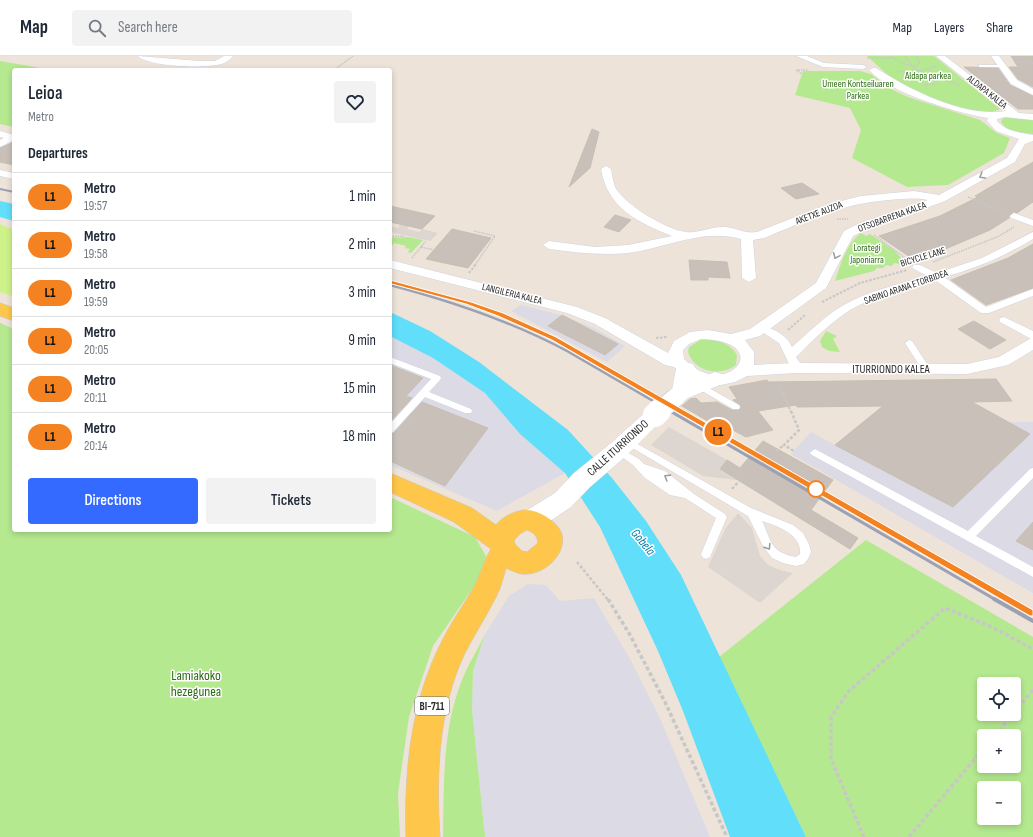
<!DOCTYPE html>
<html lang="en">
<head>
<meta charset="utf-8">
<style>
	body { margin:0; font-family:"Sofia Sans Condensed",sans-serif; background:#f2f2f3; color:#1f2937; height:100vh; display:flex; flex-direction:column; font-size:15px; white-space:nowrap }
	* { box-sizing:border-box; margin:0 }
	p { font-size:13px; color:#747a83 }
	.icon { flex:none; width:22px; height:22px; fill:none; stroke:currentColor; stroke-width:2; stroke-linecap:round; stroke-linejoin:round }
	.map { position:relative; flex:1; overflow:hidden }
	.sheet { position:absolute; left:12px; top:12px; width:380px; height:464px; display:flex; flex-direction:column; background:#fff; border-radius:4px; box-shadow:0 2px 6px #0003 }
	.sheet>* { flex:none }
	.badge { padding:0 8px; border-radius:13px; font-size:14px; line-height:26px }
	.fabs { position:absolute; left:977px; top:621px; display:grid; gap:8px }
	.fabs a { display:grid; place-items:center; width:44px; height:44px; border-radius:4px; background:#fff; box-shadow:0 2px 6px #0003; font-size:20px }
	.map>.badge { position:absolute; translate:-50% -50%; box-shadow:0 0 0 2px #fff }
	h2 { padding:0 16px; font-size:15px; line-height:36px }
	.round { display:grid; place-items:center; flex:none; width:42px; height:42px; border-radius:4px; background:#f2f2f3 }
	.head { display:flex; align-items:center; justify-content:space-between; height:68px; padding:0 16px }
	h1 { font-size:19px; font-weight:600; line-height:30px }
	.primary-button { display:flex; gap:8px; margin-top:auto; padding:8px 16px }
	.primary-button a { flex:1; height:46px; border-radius:4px; background:#346aff; color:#fff; font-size:16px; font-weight:600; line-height:46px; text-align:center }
	.primary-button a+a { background:#f2f2f3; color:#1f2937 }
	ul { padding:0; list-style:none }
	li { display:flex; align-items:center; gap:12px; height:48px; padding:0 16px; border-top:1px solid #e0e1e3 }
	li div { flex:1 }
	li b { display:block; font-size:15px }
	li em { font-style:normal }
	li .badge { min-width:44px; font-weight:700; text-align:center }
	header { display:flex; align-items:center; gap:24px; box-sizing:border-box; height:56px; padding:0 20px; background:#fff; border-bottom:1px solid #e0e1e3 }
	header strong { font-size:19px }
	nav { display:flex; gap:22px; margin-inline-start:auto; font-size:14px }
	.search { width:280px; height:36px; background:#f2f2f3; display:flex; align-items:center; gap:10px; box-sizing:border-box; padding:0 14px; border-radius:4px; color:#747a83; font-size:15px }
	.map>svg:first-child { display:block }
</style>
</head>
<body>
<header>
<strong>Map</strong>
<div class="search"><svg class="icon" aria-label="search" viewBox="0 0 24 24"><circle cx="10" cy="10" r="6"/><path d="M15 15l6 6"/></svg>Search here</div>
<nav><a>Map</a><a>Layers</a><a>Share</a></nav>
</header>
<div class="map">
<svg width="1033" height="781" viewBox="0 0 1033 781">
	<rect width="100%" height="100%" fill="#ede3d9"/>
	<path fill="#dcdae4" d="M521,249L561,259L594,272L625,290L607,306L511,255Z
		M390,280L433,302L485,337L520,378L565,417L497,455L390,409Z
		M1033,366V537L791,398L811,376L835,389L862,367Z
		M528,528L546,529L560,545L594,542L630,603L659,660L710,781H485L472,654L473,615L485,578L509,540Z"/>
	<path fill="#b5e98f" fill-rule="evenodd" d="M867,0H934L1000,53C980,65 913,37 895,25C885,17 876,8 867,0Z
		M0,5L52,14H14V71L0,68Z
		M803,15H860L871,18L889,32L908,41L980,64L997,77L1010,82L1004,97L948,129L907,131L852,102L861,74L850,52L795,39Z
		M1008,61L1033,64V78C1022,77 1007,76 1001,66L1002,63Z
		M861,177L866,180L870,178L895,195L903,204L900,208L894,207L892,210L886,209L883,212H877L874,215L835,225C840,209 847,187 861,177Z
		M408,181L423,184L411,197L408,196L410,193L405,192L406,190L394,187L390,192V182Z
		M0,267L14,273V474H390V441L475,481L486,500L479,523L433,590L409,661L398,737L400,781H0Z
		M826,275L837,280L833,283L840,296L829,295L822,291L820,285Z
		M707,283C720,285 730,287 737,299L736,309C721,321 694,316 688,296L689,291L700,284Z
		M866,484L1033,581V781H806L719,601ZM984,628H1014V658H984ZM984,680H1014V710H984ZM984,732H1014V762H984Z
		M485,578L473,615L472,654L485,781H443C444,728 442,674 462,624C468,609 478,593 485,578Z"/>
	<path fill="#cef28a" d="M0,168L14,174V241L0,236Z"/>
	<path fill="#ddd6d0" d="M400,169L409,170L407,173L419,176L422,173L438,177L430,185L390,176V170L398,172Z
		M669,371L727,404L720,414L737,424L703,420L651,389Z
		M738,457L752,472L760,500L768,509L780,514L793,517L760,547L708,511L725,473Z"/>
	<path fill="#60defa" d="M0,145L14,148V165L0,161Z
		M390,256L430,275L479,306L568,374L612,422L646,465L681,519L806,781H730L683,655L658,595L600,471L565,417L520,378L485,337L433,302L390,280Z"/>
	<path fill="#c8c0b9" stroke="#c8bfb2" d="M1011,0H1033V31L1018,23L1009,11H1018Z
		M964,11L998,12L1010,29L1033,40V53H1018Z
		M592,73L599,76L590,112L569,131Z
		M14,86V109L0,106V92Z
		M1033,106V146L1017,157L1013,156L1009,160V162L990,174L943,194L913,203L879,180L940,160L978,141L975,140Z
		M802,127L819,138L796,143L781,132Z
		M390,150L435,160L422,173L390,166Z
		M615,159L631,164L619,176L604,171Z
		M452,173L491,182L468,212L426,203Z
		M1033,188V232L986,249L951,224L1008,202Z
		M689,204L727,206L730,222L708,221V224H691Z
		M562,259L618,288L605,299L548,270Z
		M974,265L1006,284L990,293L958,273Z
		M390,309L423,322L406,340L412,342L390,366Z
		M996,323L1012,345L972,346L1030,378L953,451L835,389L883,350L797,351L796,349L758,355L773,374L746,381L729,372L725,375L682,350L690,343L696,342L701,347L717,346L732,354H739L741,350L733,344L737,343L729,331L767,324L768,326Z
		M422,346L488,372L445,430L390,405V378L394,377Z
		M763,385L833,424L811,454L858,482L850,493L720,413L727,404L740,412Z
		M1033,466V494L1016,485Z"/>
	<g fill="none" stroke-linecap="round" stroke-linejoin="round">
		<defs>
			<path id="service" d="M978,9H1000L1002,10L1000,11H980Z
				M909,284L912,285L929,311L930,313L929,315H923L905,287Z
				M390,301L440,320L441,322L440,324L429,336L471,353L472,355L471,357H465L425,341L393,376L390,377V368L431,323L390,307Z
				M700,327L739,349L740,351L739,353H733L697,332L696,330L697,328Z
				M627,382L751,452L793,469L803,477L809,488L811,496L808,503L804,508L796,510L783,507L772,502L763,490L748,460L624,387L623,385ZM762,465C777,470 802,478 800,498L796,501C770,496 772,486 762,465Z
				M618,391L639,403L644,408L665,415L694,438L725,458L727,461L710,501L706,503L702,501L701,498L716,462L685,442L670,439L645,422L633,409L615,396L613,394L615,392Z
				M815,393L968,475L1030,413L1033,412V422L976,480L1033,511V521L812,399L810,397L812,395Z"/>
			<path id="pedestrian" d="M1014,157L1033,164V170L1011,162L1010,160Z
				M1033,176V183C1005,200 975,213 944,221L986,251L1033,233V240L989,257H981L935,224C907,232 876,239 850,254C830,267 813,284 796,301L800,307L794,311L790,310L779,287L761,275L766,271C777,274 788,281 792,291C808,277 824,261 842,250C868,235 899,228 927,220L914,213L912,211L914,209H920L937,217L982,202Z
				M1004,261L1033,275V284L1000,266L999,264L1000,262Z"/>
			<path id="minor" d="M138,0L199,5H215L224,0H233C229,5 224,8 217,9C202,12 149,11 138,0Z
				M796,0H807L824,7L863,9L867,11L863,13L823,11Z
				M936,0H945L1019,57L1033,58V64L1005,61L997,63V65C1006,76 1020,76 1033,79V85L1025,88L1015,106L945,145L866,174L853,180L826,232L760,280L745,284L754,296V309L796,307L967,308L999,301L1033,281V294L1008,309L967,318L796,317L747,320L735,326L721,329L703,327L689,322L674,311L665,309L595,268L567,257L390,212V204L577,251L605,262L668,297L674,285L690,276L708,274L731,278L750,273L816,227L844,175L858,168L928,144C914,141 902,143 888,144C841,148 808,164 764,182L753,184L756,222L749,226L742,222L741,183C702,172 666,192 628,197C601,200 575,196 549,193L543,189L549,185L595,191L628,189L672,180C639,167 607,152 601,113L606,110L611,113C612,119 613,125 615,131C624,148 666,174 686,176C696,178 712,170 725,171C737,172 745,178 757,176L829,148L861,140L914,135L939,139L1007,102L1019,83L996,75L987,65L988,62C958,57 889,37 869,14L873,12H876C910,34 965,62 1006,55ZM701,283C778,285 726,347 684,303L683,294L689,288Z
				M991,0H999L1017,24L1033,33V39L1011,28Z
				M0,75L14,79V84L0,91V84L4,82L0,81Z
				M0,114L14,117V123L0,120Z"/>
			<path id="tertiary" d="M686,306L693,308L696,313L694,324L715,316L722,318L725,323L722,328L688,342L683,346L676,348L669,346L666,341L672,334L676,313L679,308Z
				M655,351L662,354L666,359L662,364L626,400L590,431L571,451L547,467L527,474L518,471L515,464L518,457L529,453L555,437L574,417L610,388L648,354Z"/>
			<path id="primary" d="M0,247L14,252V265L0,260Z
				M390,417L472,452L496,469C502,461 516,454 526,454C539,454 559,466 562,479C566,498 546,517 527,518C521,519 512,515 506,512C503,522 501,532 496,541C486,561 474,579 464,599C438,655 436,721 440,781H406C404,714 411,644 443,583C452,565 465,547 475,529C481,517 484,504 491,493L454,466L390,436ZM527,474C534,477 537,479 538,487L527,496L522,495L515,488L514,484L520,478Z"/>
		</defs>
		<use href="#service" stroke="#ced4e4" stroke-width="1"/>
		<use href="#pedestrian" stroke="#ced4e4" stroke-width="1"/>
		<use href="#minor" stroke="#ced4e4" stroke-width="1"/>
		<use href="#tertiary" stroke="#ced4e4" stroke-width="1"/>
		<use href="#primary" stroke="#c7c7c7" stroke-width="1"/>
		<path stroke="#c7c7c7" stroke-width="1.5" stroke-dasharray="1.5 1" stroke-linecap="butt" d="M890,0L907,9L917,10L920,6L916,0
			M905,0L915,13L937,24L935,28L924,29
			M867,2H891
			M1014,6L1033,7
			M334,14L353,0
			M796,14H808
			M796,14L802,18
			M897,15L910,17
			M920,15L937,10
			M928,17L959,29
			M908,23L910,17L915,13
			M968,141L1004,156
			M837,163H848
			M474,175L495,180L475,209
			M874,179L908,204
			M390,181L404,180
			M421,191L434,194
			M412,202L426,185
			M933,206L997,181L1014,171"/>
		<path stroke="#c7c7c7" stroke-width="2" stroke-dasharray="2.5 1.5" stroke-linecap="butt" d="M469,217L476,208
			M822,246L860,227L907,214
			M788,274L805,259
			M656,282L667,281
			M778,325L791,356"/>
		<path stroke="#c7c7c7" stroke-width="2.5" stroke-dasharray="3 2" stroke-linecap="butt" d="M791,355L799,374L784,389L794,395
			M776,395L784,389
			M732,433L739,425
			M577,506L608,544"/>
		<path stroke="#c7c7c7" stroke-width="3.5" stroke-dasharray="4 2.5" stroke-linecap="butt" d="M608,543L630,579L665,646L727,781
			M1014,657L1033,634
			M995,680L1013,658
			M864,781L831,703V661L849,635L945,552L992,571L1033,593
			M909,781L984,692"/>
		<use href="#service" fill="#fff" fill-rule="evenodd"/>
		<use href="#pedestrian" fill="#fff" fill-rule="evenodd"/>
		<use href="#minor" fill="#fff" fill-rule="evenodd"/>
		<use href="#tertiary" fill="#fff" fill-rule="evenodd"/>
		<use href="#primary" fill="#fec74c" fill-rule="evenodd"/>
		<path stroke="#9ba1b5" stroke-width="2" d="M0,133L14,136"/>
		<path stroke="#9ba1b5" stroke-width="2.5" d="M390,229C451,245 511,265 567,295C602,315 637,336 672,356"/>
		<path stroke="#9ba1b5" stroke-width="3" d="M670,355L996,544
			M899,481L1010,544"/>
		<path stroke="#9ba1b5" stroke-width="4" d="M994,543L1033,565
			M1008,543L1033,557"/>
		<defs>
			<path id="tertiary-bridge-far1" d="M658,356L676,341"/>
			<path id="tertiary-bridge" d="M655,359L659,355"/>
		</defs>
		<use href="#tertiary-bridge-far1" stroke="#ced4e4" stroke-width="20" stroke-linecap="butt"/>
		<use href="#tertiary-bridge" stroke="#ced4e4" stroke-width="24" stroke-linecap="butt"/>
		<use href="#tertiary-bridge-far1" stroke="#fff" stroke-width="18"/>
		<use href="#tertiary-bridge" stroke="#fff" stroke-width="24"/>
	</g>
	<defs><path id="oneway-chevron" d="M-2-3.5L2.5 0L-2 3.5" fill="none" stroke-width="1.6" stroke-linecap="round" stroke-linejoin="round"/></defs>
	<g stroke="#9f9f9f">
		<use href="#oneway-chevron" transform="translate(982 120) rotate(150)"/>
		<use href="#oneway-chevron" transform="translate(836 200) rotate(114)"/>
		<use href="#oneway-chevron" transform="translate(667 421) rotate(-148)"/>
		<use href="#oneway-chevron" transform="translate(768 491) rotate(58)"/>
	</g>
	<path fill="#f58220" stroke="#fff" d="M390,224L471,246L503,257L556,281L1033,554V560H1030L552,284L498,260L466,248L388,227L387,226Z"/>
	<circle fill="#fff" stroke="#f58220" stroke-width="2" cx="816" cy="433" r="8"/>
	<g text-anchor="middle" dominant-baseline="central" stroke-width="3" stroke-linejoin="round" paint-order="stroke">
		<g font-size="10" fill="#2c6c12" stroke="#fff">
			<text x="928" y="20">Aldapa parkea</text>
			<text x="858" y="28">Umeen Kontseiluaren<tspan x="858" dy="12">Parkea</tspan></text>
			<text x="867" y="192">Lorategi<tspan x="867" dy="12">Japoniarra</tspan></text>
		</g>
		<g font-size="10" fill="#292929" stroke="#fff">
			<text transform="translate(987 36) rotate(38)">ALDAPA KALEA</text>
			<text transform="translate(819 157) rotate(-21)">AKETXE AUZOA</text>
			<text transform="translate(892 161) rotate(-20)">OTSOBARRENA KALEA</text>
			<text transform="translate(923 201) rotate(-17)">BICYCLE LANE</text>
			<text transform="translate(906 231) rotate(-19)">SABINO ARANA ETORBIDEA</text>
			<text transform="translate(512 238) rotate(14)">LANGILERIA KALEA</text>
		</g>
		<rect fill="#fff" stroke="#696969" stroke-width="1" x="415" y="641" width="34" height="18" rx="3"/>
		<g font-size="11" font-weight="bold" fill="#292929">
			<text x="432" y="650">BI-711</text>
		</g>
		<g font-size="12" fill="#292929" stroke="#fff">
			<text x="891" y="313">ITURRIONDO KALEA</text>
			<text transform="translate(618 392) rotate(-42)">CALLE ITURRIONDO</text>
		</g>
		<g font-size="13" font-style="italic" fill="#007aa6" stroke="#fff">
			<text transform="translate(643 486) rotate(50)">Gobela</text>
		</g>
		<g font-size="14" fill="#2c6c12" stroke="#fff">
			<text x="196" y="619">Lamiakoko<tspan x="196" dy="16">hezegunea</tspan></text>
		</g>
	</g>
</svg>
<div class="fabs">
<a><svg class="icon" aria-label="locate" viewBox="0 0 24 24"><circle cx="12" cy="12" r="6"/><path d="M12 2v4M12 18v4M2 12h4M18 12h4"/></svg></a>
<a>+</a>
<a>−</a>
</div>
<b class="badge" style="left:718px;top:376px;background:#f58220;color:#111">L1</b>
<section class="sheet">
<div class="head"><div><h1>Leioa</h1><p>Metro</p></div><a class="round"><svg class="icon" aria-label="heart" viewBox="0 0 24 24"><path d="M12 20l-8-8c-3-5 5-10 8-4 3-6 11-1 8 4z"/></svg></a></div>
<h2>Departures</h2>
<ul>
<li><span class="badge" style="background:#f58220;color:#111">L1</span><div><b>Metro</b><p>19:57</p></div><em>1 min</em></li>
<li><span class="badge" style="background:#f58220;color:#111">L1</span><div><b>Metro</b><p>19:58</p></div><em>2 min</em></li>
<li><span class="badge" style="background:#f58220;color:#111">L1</span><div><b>Metro</b><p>19:59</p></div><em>3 min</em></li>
<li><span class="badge" style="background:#f58220;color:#111">L1</span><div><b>Metro</b><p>20:05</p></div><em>9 min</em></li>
<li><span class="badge" style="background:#f58220;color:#111">L1</span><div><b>Metro</b><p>20:11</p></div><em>15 min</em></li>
<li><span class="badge" style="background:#f58220;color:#111">L1</span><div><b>Metro</b><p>20:14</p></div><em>18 min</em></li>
</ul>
<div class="primary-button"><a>Directions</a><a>Tickets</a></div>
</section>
</div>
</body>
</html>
